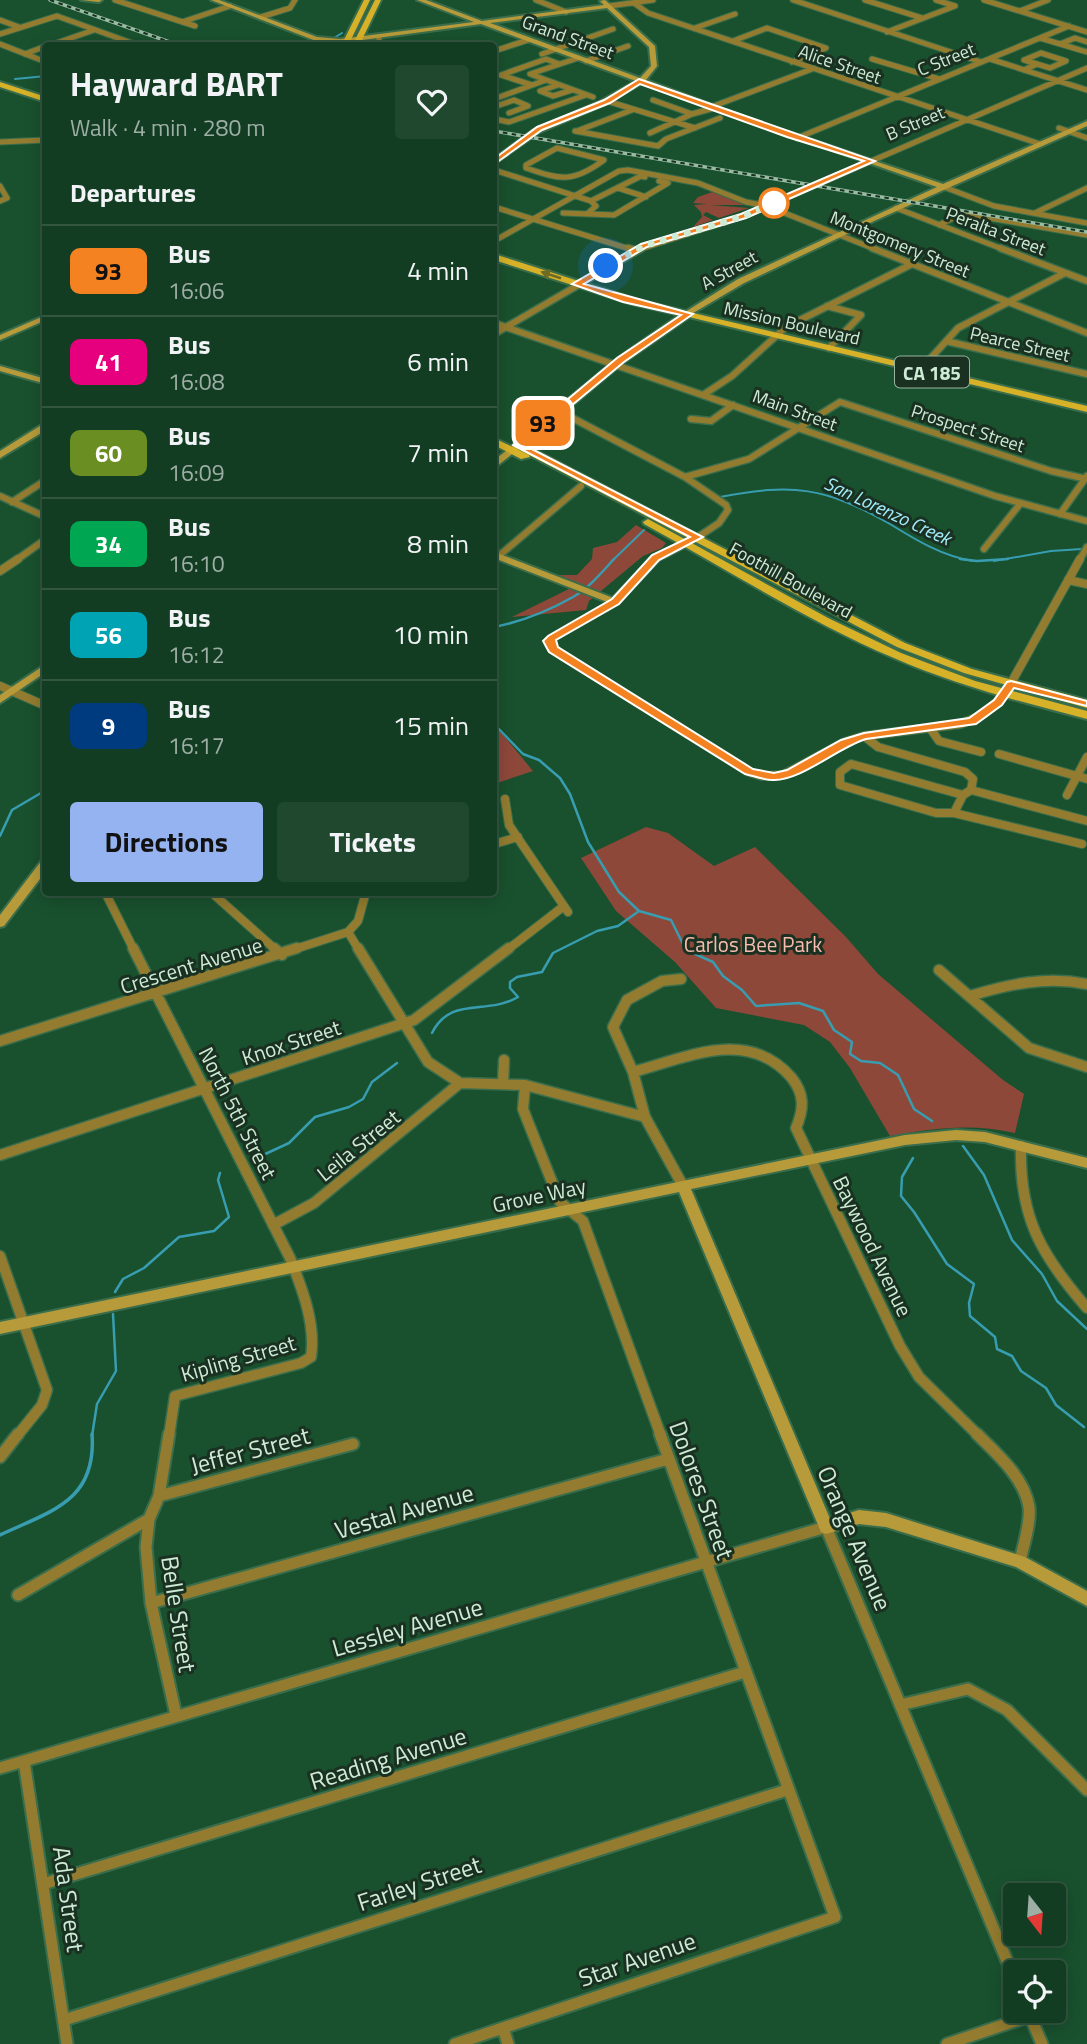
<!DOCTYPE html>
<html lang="en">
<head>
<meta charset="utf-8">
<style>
	body { margin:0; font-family:"Titillium Web",sans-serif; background:#20482f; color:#f1f3f6; height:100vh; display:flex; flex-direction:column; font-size:26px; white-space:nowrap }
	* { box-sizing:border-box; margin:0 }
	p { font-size:23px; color:#9daea5 }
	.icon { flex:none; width:38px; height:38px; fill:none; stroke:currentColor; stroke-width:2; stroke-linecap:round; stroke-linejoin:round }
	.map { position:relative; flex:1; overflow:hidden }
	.drawer { position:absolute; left:42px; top:42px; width:455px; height:854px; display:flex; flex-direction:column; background:#133d22; border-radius:7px; box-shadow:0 4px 18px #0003,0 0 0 2px #325640 }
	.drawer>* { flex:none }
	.badge { padding:0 14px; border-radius:10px; font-size:24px; line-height:46px }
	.needle { width:46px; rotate:163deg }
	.fabs { position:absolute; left:1003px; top:1883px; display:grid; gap:14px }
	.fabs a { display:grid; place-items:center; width:63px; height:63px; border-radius:7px; background:#133d22; box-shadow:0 4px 18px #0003,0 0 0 2px #325640; font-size:35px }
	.you { position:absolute; width:35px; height:35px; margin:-18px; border:5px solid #fff; border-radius:50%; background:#1a73e8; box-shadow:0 0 0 10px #1a73e833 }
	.map>.badge { position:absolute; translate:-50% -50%; box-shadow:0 0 0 4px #fff }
	h2 { padding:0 28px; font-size:26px; line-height:63px }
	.round { display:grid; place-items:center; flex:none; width:74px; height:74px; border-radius:7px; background:#20482f }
	.summary { display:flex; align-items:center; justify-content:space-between; height:119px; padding:0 28px }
	h1 { font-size:33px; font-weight:700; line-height:52px }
	.cta { display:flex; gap:14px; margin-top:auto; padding:14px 28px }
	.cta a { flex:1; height:80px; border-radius:7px; background:#95b2f1; color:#111; font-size:28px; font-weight:700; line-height:80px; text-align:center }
	.cta a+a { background:#20482f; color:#f1f3f6 }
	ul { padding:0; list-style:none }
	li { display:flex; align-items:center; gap:21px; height:91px; padding:0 28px; border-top:2px solid #325640 }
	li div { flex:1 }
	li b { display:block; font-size:26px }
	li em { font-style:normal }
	li .badge { min-width:77px; font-weight:700; text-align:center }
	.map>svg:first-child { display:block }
</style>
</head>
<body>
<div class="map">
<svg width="1087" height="2044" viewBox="0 0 1087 2044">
	<rect width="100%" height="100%" fill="#19512e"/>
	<path fill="#8d483a" d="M715,191L746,205H710L749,208L719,218L706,212L703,215L713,220L693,227L702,217L701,212L694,205L707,204L693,203L698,197Z
		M636,525L666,543L662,548L643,556L589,601L586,610L512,617L579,584L558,575H577L592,559L593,548L617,542Z
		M494,724L533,771L494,784Z
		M646,827L668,833L714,866L755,847L846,937L878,974L1003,1080L1024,1094L1015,1133C971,1123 933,1128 890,1136L850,1068L830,1042L804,1025L716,1008L675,962L616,911L581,858Z"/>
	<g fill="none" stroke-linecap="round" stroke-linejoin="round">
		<path stroke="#389db1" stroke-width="2" d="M334,38L342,33
			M15,79L46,76
			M720,497C793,483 825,487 890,524C916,540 942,556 973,561
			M612,561L644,530
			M994,561L1051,551L1082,549"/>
		<path stroke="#389db1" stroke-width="2.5" d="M960,559L977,561L1008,559
			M494,627C520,622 550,610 573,597C589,588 602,572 614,559
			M494,724L523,754L539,760L560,778L570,794L588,842L619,892L639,911L671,920L686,950L713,962L723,976L742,990L756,1006L799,1003L823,1011L834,1030L852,1042L850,1054L861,1061L880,1063L898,1075L914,1109L932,1121
			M0,836L12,810L46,790
			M432,1033C451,995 486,1016 518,997L510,988V982L517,977L542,972L553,953L597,931L618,926L639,911
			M963,1146L984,1175L1012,1240L1042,1274L1057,1301L1087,1329
			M261,1156L289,1143L315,1117L349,1107L363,1099L372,1082L397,1063
			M913,1158L902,1177L901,1196L914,1212L947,1264L974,1284L969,1303L970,1316L995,1337L997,1349L1012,1356L1021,1371L1046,1388L1056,1405L1084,1427
			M115,1292L123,1279L144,1268L179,1237L214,1231L229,1217L218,1180L220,1173
			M92,1436L97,1404L116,1371L113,1314"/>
		<path stroke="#389db1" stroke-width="3.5" d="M0,1535C51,1511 97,1501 92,1434"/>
		<defs>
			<path id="street-far4" d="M115,0L195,26
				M536,0L566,12
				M793,0L981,62
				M865,0L922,18
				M936,0L955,6
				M984,0L1087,32
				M634,3L648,13L1040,144
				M609,6L653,0
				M1020,11L1048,0
				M261,17L290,8L295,0
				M0,20L19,27
				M182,22L230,6
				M695,28L735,14
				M887,32L955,6
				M0,34L57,16L140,46
				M379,37V46
				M1040,38L1087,52
				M733,41L767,28L826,48L792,62
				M0,44L46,62
				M1060,44L1075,38L1087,42
				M48,46L94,30
				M494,51L528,40
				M1041,53L1066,61L1050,68L1024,60Z
				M25,54L46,46
				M542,54L613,29
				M578,58L530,74L593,97
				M872,59L939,79
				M990,59L1087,90
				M586,61L628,46
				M1024,70L1037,64
				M501,75L546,59L559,64
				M501,75L532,85
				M558,85L540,91L553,96L572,90
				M494,99L546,80
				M653,100L692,114
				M607,101L695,128
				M494,107L514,100L528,106L509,113
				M711,107L812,69
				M494,119L509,122L586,95
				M1059,128L1087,138
				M575,131L658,146L666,139L720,118
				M577,131L632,110
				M650,133L692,114L714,108
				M797,138L1069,26
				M0,142L46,140
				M557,148L604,160C573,183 561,180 526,168V165Z
				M494,170L591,201L596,206L587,214
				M0,186L7,198L0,201
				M944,187L994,206L1087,223
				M618,188L646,197
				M591,201L641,176L645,177
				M494,207L633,250
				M896,208L1005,250
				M563,213L614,215L668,183L659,181
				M1035,213L1087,188
				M939,225L957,216L972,215L1087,235
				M494,241L619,171L628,170L698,183L746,202L767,206L877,250
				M637,250L744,216L1087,68"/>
			<path id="street-far3" d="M628,248L635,250
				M872,248L1087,333
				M1000,248L1087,281
				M827,306L861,315L829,348
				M494,323L995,496L1087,521
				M494,334L642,248
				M946,341L1087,374
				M920,370L958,328L1065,273
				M703,395L732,376L786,327L912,264
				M559,411L685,477L726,505L728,510L719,523L698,537
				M691,419L711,421L733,405
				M685,477L749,459L840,402L1051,471L1087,479
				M0,496L46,517
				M12,502L46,480
				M1060,514L1087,476
				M984,549L1020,504
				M494,560L581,486
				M15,561L46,539
				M1079,561L1087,547"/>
			<path id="street-far2" d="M0,571L18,559
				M1068,580L1087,584
				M615,602L552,638L549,644L561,655L749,772L762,776L783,775L845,742L864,736L961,724L984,714L1005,694L1080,559
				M0,686L46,706
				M930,728L939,741L981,752
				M864,736L878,747L965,772L973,779L971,790L963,795
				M999,754L1087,779
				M851,764L963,795L954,813H936L840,785V772Z
				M971,790L1087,821
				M1067,795L1087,757
				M505,799L509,825L568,912
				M954,813L1082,844
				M494,844L518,837
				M105,892L134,950
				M211,892L276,950
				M348,932L359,950
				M292,950L348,932L358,921L366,892
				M507,950L564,906"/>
			<path id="street-far1" d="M133,948L290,1258C302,1288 316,1324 311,1357L301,1363L175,1396L169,1436
				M274,948L282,955
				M358,948L428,1062L460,1083L525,1085L645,1117
				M939,970L1029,1048L1087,1067
				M681,979L662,981L627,1000L613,1027L633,1072L645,1117L683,1186
				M970,996C1009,984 1046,976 1087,984
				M0,1041L297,948
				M633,1072C686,1058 747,1027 791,1077C805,1094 804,1109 796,1128L900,1346L919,1377L979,1436
				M503,1084L504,1060
				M525,1085L523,1109L528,1122L560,1202L583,1221L661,1436
				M1021,1146C1019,1217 1041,1255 1087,1308
				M0,1155L414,1020L509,948
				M273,1225L314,1203L460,1083
				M0,1256L47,1390L42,1405L17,1436"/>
			<path id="street" d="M169,1434L159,1496L149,1519L146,1547L151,1603L176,1715
				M977,1434C997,1454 1024,1477 1029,1507C1031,1523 1023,1546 1020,1562
				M0,1457L18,1434
				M159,1496L353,1444
				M18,1595L149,1519
				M151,1603L668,1459
				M900,1705L968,1689L1007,1710L1087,1790
				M24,1761L67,2044
				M0,1768L826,1527L1015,1980
				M43,1884L745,1672
				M1028,2011L1042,2044
				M64,2020L787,1790
				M503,2028L508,2044
				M455,2044L835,1917L660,1434
				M947,2044L1030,2016"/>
			<path id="secondary" d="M81,0H102L99,2Z
				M211,0H219L317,37L340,39L474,22L417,0H426L482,21L604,5L600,1L605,0L655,46L657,66L646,80L750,119L943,184L1085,122L1087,121V126L874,221L744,283L688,316H685V312L738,279L937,187L642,83L606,104L538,133L494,164V159L533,130L601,101L636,81L481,24L340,43L316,41ZM607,8L649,47L651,66L640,78L490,23Z
				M46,315V320L0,340V335Z
				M0,366L46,379V384L0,371Z
				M43,424H46V430L0,458V451Z
				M518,442L521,443V447L497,466L494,467V460Z
				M698,534L703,537L701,539L659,560L618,604L615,605L494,558V552L497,553L613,598L653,556Z
				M46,664V672L0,703V695Z
				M42,860H46V871L4,926L0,927V915Z
				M956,1130L985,1132L1087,1158V1168L985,1142L956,1140L905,1145L691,1189L830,1519L859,1510L886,1513L1025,1557L1087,1591V1606L1016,1567L886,1527L859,1524L826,1534L821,1532L679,1192L0,1334V1322L905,1135Z"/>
			<path id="primary" d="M364,0H370L348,46H341Z
				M375,0H381L359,46H352Z
				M0,82L46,97V102L0,87Z
				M494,254L638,300L1087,406V412L689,317L624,362L525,445L905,643L972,669L1087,700V708L964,673L897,647L514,447V443L618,358L680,315L632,304L494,260Z
				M494,438L529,455L530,457L521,459L494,445Z
				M648,519L828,618L901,653L975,681L1087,711V719C1021,702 956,685 894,658C807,621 727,569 644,524L643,522Z"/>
		</defs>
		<use href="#street-far4" stroke="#3a6d4c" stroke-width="7"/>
		<use href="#street-far3" stroke="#3a6d4c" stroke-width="9"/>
		<use href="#street-far2" stroke="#3a6d4c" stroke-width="10"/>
		<use href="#street-far1" stroke="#3a6d4c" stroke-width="13"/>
		<use href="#street" stroke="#3a6d4c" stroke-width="15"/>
		<use href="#secondary" stroke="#3a6d4c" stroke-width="4"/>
		<use href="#primary" stroke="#3a6d4c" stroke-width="4"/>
		<use href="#street-far4" stroke="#937c30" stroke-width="5"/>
		<use href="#street-far3" stroke="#937c30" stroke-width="6"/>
		<use href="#street-far2" stroke="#937c30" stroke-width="8"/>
		<use href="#street-far1" stroke="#937c30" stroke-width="10"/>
		<use href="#street" stroke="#937c30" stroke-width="11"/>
		<use href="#secondary" fill="#b79b3a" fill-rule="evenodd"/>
		<use href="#primary" fill="#d7b228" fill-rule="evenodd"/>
		<defs>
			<path id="rail" d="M50,0L181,46
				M494,131L1087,232"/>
		</defs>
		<use href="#rail" stroke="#96bca2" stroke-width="3.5"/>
		<use href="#rail" stroke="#1a3121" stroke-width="2" stroke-dasharray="4.5" stroke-linecap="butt"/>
	</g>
	<defs><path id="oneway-solid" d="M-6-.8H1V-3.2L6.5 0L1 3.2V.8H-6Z" transform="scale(1.75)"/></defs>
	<use fill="#6f6b24" href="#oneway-solid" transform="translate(551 275) rotate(-162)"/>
	<path fill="#f58220" stroke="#fff" stroke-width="2" d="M639,79L875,161L746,218L647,247L584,284L693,314L624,362L524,445L703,537L659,560L619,604L556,640L558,647L753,769L774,773L787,770L841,740L864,733L969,718L994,700L1007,682L1011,681L1087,701V706L1014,688L1002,705L976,724L866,739C837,748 801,781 773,780C764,780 754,776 745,774L549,652L543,641L548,636L612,599L652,555L690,537L513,445L617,358L681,315L623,302L572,284L641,244L741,214L864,161L787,137L640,84L610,103L542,130L496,163L490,162L537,127L604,100Z"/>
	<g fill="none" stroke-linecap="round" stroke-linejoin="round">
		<path stroke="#ceebd5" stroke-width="7" stroke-dasharray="0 12.6" d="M606,266L644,246L744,216L774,203"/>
	</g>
	<circle fill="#fff" stroke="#f58220" stroke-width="3.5" cx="774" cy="203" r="14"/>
	<g text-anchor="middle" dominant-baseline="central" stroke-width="6" stroke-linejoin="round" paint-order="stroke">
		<g font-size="18" fill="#ceebd5" stroke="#1a3121">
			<text transform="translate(568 37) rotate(20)">Grand Street</text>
			<text transform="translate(946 59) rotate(-22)">C Street</text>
			<text transform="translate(840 64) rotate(19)">Alice Street</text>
			<text transform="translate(915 123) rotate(-23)">B Street</text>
			<text transform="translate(996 231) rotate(21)">Peralta Street</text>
			<text transform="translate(900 244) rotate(22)">Montgomery Street</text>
			<text transform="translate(729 270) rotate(-29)">A Street</text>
			<text transform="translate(792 323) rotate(13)">Mission Boulevard</text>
			<text transform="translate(1020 344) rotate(13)">Pearce Street</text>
			<text transform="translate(795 410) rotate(20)">Main Street</text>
			<text transform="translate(968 428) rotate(18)">Prospect Street</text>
			<text transform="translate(791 580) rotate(29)">Foothill Boulevard</text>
		</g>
		<rect fill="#1a3121" stroke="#98b39f" stroke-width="2" x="895" y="356.5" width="74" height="31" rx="5"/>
		<g font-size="19" font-weight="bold" fill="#ceebd5">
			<text x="932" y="372">CA 185</text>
		</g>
		<g font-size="19" font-style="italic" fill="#a3ecfc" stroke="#1a3121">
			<text transform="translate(888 510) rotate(25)">San Lorenzo Creek</text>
		</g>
		<g font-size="21" fill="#f9bbad" stroke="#1a3121">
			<text x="753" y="944">Carlos Bee Park</text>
		</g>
		<g font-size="21" fill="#ceebd5" stroke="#1a3121">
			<text transform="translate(191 965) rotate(-17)">Crescent Avenue</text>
			<text transform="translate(291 1042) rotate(-18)">Knox Street</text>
			<text transform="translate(238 1113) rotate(63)">North 5th Street</text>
			<text transform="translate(358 1145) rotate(-39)">Leila Street</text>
			<text transform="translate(539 1195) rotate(-12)">Grove Way</text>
			<text transform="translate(873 1246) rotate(64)">Baywood Avenue</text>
			<text transform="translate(238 1358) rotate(-16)">Kipling Street</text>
		</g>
		<g font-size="24" fill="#ceebd5" stroke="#1a3121">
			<text transform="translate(250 1450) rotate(-15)">Jeffer Street</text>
			<text transform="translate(702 1490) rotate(70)">Dolores Street</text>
			<text transform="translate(404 1511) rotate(-16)">Vestal Avenue</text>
			<text transform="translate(855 1538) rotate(67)">Orange Avenue</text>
			<text transform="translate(179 1614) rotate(81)">Belle Street</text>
			<text transform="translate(407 1627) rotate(-16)">Lessley Avenue</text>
			<text transform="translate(388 1758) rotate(-17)">Reading Avenue</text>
			<text transform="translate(419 1883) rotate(-18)">Farley Street</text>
			<text transform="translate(69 1899) rotate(82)">Ada Street</text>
			<text transform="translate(637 1959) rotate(-19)">Star Avenue</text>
		</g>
	</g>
</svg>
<div class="fabs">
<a><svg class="needle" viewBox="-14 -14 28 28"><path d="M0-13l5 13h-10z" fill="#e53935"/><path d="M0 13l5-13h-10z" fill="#9daea5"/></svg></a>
<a><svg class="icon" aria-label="locate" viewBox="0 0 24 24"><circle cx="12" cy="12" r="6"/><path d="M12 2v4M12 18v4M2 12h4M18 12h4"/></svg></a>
</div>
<div class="you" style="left:606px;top:266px"></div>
<b class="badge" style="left:543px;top:423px;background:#f58220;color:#111">93</b>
<section class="drawer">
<div class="summary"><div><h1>Hayward BART</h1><p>Walk · 4 min · 280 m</p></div><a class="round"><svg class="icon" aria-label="heart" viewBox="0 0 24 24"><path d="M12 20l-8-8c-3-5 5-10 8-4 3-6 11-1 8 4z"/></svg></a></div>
<h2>Departures</h2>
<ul>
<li><span class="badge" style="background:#f58220;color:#111">93</span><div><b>Bus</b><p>16:06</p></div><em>4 min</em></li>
<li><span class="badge" style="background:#e6007e;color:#fff">41</span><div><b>Bus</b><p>16:08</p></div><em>6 min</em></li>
<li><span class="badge" style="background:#6b8e23;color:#fff">60</span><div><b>Bus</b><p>16:09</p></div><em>7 min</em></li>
<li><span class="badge" style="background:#00a651;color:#fff">34</span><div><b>Bus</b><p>16:10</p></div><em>8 min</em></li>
<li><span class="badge" style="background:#00a3b4;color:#fff">56</span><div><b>Bus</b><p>16:12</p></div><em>10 min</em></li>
<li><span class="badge" style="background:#003b80;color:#fff">9</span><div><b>Bus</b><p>16:17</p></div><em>15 min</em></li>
</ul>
<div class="cta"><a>Directions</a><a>Tickets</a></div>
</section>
</div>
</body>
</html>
